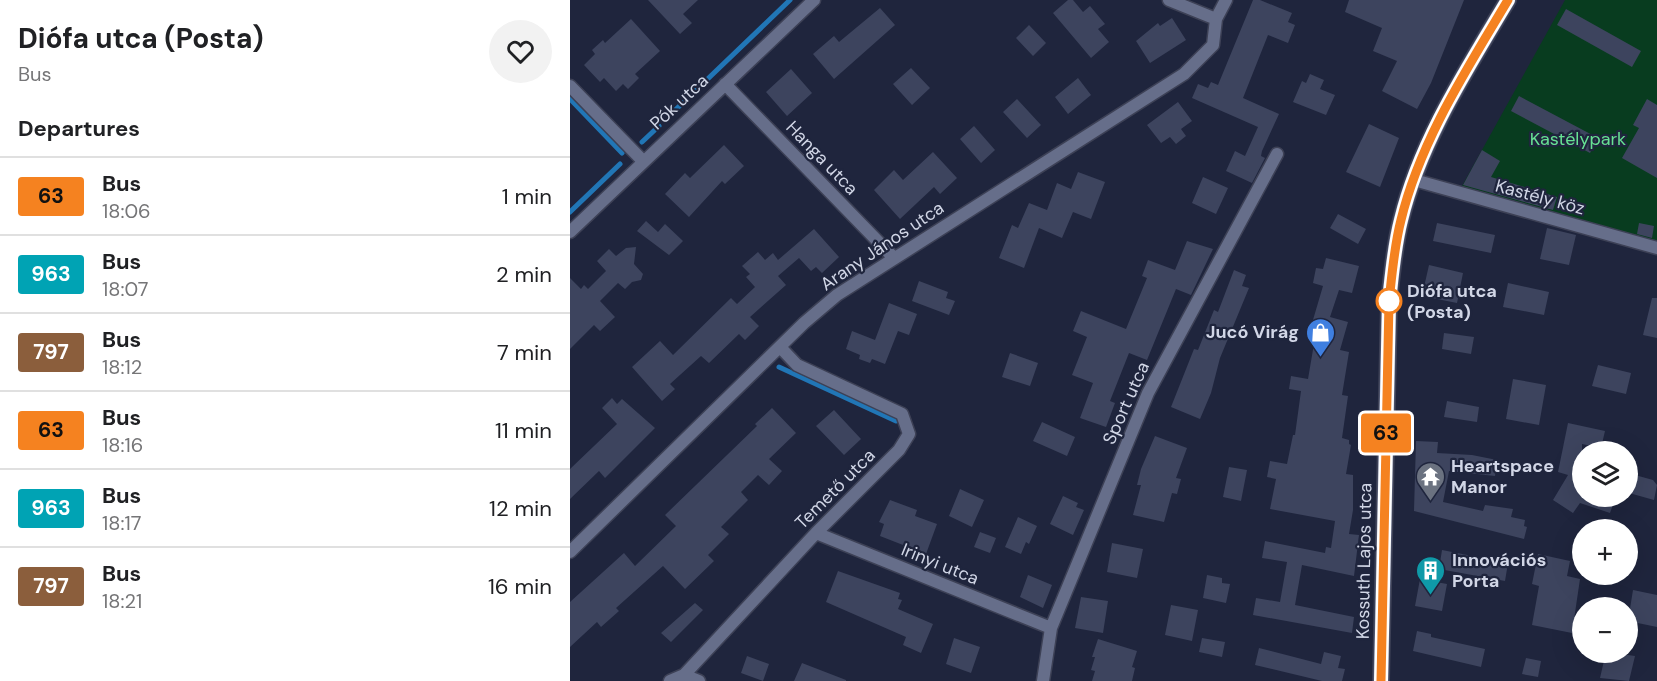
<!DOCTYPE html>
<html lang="en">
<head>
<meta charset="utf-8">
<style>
	body { margin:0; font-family:"DM Sans",sans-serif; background:#f2f2f2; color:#202124; height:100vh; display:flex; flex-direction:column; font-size:22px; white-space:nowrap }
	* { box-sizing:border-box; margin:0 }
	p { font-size:20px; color:#757577 }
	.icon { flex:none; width:33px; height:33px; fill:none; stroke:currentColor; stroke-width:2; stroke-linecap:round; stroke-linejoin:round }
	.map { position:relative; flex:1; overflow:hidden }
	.panel { display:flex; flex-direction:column; background:#fff; width:570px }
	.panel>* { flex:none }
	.badge { padding:0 12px; border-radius:4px; font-size:21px; line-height:39px }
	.buttons { position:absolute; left:1002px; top:441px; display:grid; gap:12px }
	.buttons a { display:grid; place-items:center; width:66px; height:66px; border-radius:50%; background:#fff; box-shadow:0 6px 24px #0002; font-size:30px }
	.map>.badge { position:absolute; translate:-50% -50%; box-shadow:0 0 0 3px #fff }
	h2 { padding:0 18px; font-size:22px; line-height:54px }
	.round { display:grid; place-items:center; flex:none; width:63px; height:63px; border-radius:32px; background:#f2f2f2 }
	.headline { display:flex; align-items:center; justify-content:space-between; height:102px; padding:0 18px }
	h1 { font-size:28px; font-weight:700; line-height:45px }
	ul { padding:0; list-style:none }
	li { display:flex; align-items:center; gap:18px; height:78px; padding:0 18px; border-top:2px solid #e0e0e0 }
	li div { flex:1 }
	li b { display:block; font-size:22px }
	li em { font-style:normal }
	li .badge { min-width:66px; font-weight:700; text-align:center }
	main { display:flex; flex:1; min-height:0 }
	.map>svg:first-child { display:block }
</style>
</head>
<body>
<main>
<section class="panel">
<div class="headline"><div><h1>Diófa utca (Posta)</h1><p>Bus</p></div><a class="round"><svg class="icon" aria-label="heart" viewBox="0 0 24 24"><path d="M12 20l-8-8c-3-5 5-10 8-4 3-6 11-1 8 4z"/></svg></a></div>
<h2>Departures</h2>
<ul>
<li><span class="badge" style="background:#f58220;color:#111">63</span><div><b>Bus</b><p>18:06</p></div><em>1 min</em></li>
<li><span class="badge" style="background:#00a3b4;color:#fff">963</span><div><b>Bus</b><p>18:07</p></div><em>2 min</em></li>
<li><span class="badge" style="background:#8b5e3c;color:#fff">797</span><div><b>Bus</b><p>18:12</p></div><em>7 min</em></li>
<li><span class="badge" style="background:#f58220;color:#111">63</span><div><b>Bus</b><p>18:16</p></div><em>11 min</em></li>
<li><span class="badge" style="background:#00a3b4;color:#fff">963</span><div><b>Bus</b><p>18:17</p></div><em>12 min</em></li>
<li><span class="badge" style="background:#8b5e3c;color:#fff">797</span><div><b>Bus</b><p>18:21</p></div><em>16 min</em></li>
</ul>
</section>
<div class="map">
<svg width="1087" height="681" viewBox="0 0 1087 681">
	<rect width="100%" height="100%" fill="#1f253d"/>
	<path fill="#083c1f" d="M995,0H1087V241L892,186Z"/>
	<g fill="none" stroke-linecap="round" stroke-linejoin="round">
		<path stroke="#2176b6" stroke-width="5" d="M0,99L52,153
			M99,116L220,0
			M72,142L89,126
			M0,212L50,164
			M209,367L326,421"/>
	</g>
	<path fill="#3d445e" d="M78,0H128L113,14L122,23L110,34Z
		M498,0H503L513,12L520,6L535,24L528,29L539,42L521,58L483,13Z
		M683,0H690L722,13L718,22L725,25L718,43L698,35L673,98L709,114L692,151L691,156L695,158L682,183L656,171L665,151L675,156L688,127L622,98L628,84L638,88L641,82L648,85Z
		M779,0H894L861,83L847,109L812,91L827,61L803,51L812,28L775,12Z
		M310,8L325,25L264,79L243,54L264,36L269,42Z
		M996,9L1071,51L1062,67L987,25Z
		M602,18L616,40L580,63L566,41L588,23L590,26Z
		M61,19L90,51L65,74L69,78L58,89L53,84L46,91L34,78L30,82L14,65L25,54L22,50L33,40L35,43Z
		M459,25L476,43L463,56L446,38Z
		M341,68L360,88L342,105L323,84Z
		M221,69L242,93L217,116L196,92Z
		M740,74L754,80L750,89L765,95L756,115L723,102L732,81L736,83Z
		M508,78L521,95L498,114L485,97Z
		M949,96L1028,138L1020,153L941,111Z
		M447,99L471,125L457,138L433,112Z
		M1077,99L1087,105V178L1052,158L1069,128L1063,125Z
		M608,102L622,121L611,129L616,136L606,144L600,137L591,143L577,125Z
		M799,124L829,138L810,187L776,172Z
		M404,126L425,150L411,163L390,139Z
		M154,145L174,166L155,184L152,181L119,217L95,194L115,173L120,178Z
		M912,150L930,161L921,177L987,197L983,210L893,185Z
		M363,152L387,178L370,194L364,187L330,219L304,190L324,170L333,180Z
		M508,172L535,182L521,219L503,212L492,238L469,228L454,268L429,258L442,225L448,228L459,203L477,210L487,183L501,189Z
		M633,177L658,188L646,214L622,203Z
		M768,214L796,229L788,244L760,228Z
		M76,221L88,232L95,224L113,241L99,255L67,231Z
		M867,223L925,235L921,253L863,241Z
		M1069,223L1084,226L1082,238L1067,234Z
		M977,228L1006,235L999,265L970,259Z
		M244,229L269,257L252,273L246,267L241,271L229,258L208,276L216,285L180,317L189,326L175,340L169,334L139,363L131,356L100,384L105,389L92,401L62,367L90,341L103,355L161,298L167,304L185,287L176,277L180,274L172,266L188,252L195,260L203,253L208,260Z
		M617,241L643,249L621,295L606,289L577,360L559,353L540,401L545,403L536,427L510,418L523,383L502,375L517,337L503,331L511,311L556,329L577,278L572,276L578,260L605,270Z
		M66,247L64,264L73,274L71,280L62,282L55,289L48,283L30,301L45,317L30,331L24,325L0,349V278L11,289L14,285L18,289L36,271L27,261L39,249L46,256L56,248Z
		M756,258L789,266L782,293L769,290L760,317L778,322L770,350L779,352L772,395L778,396L772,438L779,440V444L781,445L776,474L783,475V510L779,534L789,535L784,576L732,565L725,605L784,617L782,633L683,615L686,598L710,602L717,562L692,558L695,541L755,553L756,547L761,548L765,521L700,509L706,479L697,477L700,461L717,464L723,435H725L731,391L719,389L721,376L738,379L746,332L740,330L753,286L743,283L746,268L753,269Z
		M859,265L893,273L887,303L852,296Z
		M664,270L676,275L672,286L679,288L650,358L641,393L630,419L601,407L624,349L628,350L644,310L648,312Z
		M349,281L378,292L376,298L385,301L379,315L342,301Z
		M938,283L979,292L974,315L933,307Z
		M1082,298H1087V338L1073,335Z
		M319,303L347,314L339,335L328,331L315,364L302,359L300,363L289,359L290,355L276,349L282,331L305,340Z
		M874,333L904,337L901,354L872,349Z
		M440,353L468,363L460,386L432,377Z
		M1028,365L1061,373L1056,394L1022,386Z
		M943,379L976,385L969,425L936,419Z
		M42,398L47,404L52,399L85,428L35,478L29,471L0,499V469L47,424L32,408Z
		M877,401L909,407L907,422L874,417Z
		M202,408L226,433L199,459L212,471L199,485L188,475L171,492L178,500L151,527L159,534L138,555L144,561L115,589L93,566L46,608L49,611L31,627L27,622L0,647V602L54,553L65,566L106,526L95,515L187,426L185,424Z
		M264,410L291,439L274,455L246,426Z
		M472,422L505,437L497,456L463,441Z
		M998,423L1035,431L1031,448L1012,444V496H1046L1040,513L1010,503L1003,513L983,500L998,475L988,472Z
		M585,436L617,448L606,478L611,479L607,494L602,493L594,522L563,515L571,485H567L571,469Z
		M846,441L868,442L867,453L902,455L927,460L925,476L879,471L873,502L913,511L915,505L943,509L941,517L955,520L954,526L957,527L954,539L844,511Z
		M659,467L677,470L671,501L653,497Z
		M1065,475L1083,480L1087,485L1084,500L1059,493Z
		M390,489L414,500L402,527L379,516Z
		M493,496L508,503L506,507L514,510L503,535L480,524Z
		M320,500L347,510L345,516L367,524L356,554L310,536L314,524L309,522Z
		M448,517L467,526L459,544L456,542L451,554L435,547Z
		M410,532L426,538L420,553L404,547Z
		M542,543L573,549L567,578L537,572Z
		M872,550L938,563L935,581L869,569Z
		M968,554L1000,561L997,576L1010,579L1002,633L962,625L969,586L962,584Z
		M268,571L330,593L328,599L332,600L328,609L363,624L351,653L333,645L336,637L256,602Z
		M458,575L482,585L473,608L450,597Z
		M637,575L652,578V583L660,584L656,603L633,598Z
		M850,579L877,584L872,611L845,606Z
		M1063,590L1087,595V627L1058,621Z
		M511,597L538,601L533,633L505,628Z
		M125,603L133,610L101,642L91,633Z
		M601,605L628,610L622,641L595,635Z
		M847,631L861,634V637L915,649L911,667L843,651Z
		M384,638L410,647L401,673L376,664Z
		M632,638L655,642L652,657L629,652Z
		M528,639L567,651L562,667L565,668L562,681H522L525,671L521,670L525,657H522Z
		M689,648L751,664L754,652L771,656L768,668L775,669L772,681H752L685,665Z
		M1036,652L1065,656L1059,681L1030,678Z
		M177,656L199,664L193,681L171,673Z
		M956,658L971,661L968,677L952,674Z
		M232,663L276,680V681H224Z"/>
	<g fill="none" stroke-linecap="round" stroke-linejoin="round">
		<defs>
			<path id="street" d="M599,0L646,19
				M155,84L324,258
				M0,86L73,161
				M844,180L1087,248
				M0,232L244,0
				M246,533L481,628
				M0,552L234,323L267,295L614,74L643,45L646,19L656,0
				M114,675L129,681
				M100,681L114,675L246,533L329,450L339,434L332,414L227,365L210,347
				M473,681L481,628L578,393L707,154"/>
			<path id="secondary" d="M811,681L819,302C822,274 824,247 831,220C850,142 897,69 938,0"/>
		</defs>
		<use href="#street" stroke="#3d4156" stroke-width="15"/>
		<use href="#secondary" stroke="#3d4156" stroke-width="18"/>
		<use href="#street" stroke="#666e8a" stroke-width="12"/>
		<use href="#secondary" stroke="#666e8a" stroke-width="15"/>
	</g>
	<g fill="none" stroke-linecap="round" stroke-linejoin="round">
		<defs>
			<path id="line" d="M811,681L819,302C822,274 824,247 831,220C850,141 897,69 938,0"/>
		</defs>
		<use href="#line" stroke="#fff" stroke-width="14"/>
		<use href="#line" stroke="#f58220" stroke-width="9"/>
	</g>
	<defs>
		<symbol id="shop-pin" viewBox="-11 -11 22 30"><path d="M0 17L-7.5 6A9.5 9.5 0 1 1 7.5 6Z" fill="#3f7fe0" stroke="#1f253d"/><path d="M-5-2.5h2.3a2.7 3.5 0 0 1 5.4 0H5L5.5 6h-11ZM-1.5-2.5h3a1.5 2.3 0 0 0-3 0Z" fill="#fff"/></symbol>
		<symbol id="temple-pin" viewBox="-11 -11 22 30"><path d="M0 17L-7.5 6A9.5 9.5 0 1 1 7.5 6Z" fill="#6b7280" stroke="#1f253d"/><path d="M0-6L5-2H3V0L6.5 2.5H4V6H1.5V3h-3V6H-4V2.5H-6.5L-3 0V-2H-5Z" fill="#fff"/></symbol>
		<symbol id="building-pin" viewBox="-11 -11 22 30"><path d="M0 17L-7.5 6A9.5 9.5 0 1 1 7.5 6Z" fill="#0f9aa8" stroke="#1f253d"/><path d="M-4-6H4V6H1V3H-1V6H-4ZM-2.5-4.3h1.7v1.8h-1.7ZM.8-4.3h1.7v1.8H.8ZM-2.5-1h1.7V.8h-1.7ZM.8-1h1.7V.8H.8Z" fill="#fff"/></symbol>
	</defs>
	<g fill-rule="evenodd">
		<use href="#shop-pin" x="734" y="316" width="33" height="45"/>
		<use href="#temple-pin" x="844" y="460" width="33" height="45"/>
		<use href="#building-pin" x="844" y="554" width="33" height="45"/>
	</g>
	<circle fill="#fff" stroke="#f58220" stroke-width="3" cx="819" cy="301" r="12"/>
	<g text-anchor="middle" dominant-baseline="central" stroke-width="4.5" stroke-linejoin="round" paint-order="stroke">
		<g font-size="18" fill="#d1d6e6" stroke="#1f253d">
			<text transform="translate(109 102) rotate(-43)">Pók utca</text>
			<text transform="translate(252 158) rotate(46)">Hanga utca</text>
			<text transform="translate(970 197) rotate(15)">Kastély köz</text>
			<text transform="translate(312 246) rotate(-34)">Arany János utca</text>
			<text transform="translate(556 403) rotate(-66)">Sport utca</text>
			<text transform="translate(265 489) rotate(-45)">Temető utca</text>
			<text transform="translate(794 561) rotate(-89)">Kossuth Lajos utca</text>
			<text transform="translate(370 564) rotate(22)">Irinyi utca</text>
		</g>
		<g font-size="18" fill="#67e294" stroke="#1f253d">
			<text x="1008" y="139">Kastélypark</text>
		</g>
		<g font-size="18" font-weight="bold" fill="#d1d6e6" stroke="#1f253d" text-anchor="start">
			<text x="837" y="291">Diófa utca<tspan x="837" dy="21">(Posta)</tspan></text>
		</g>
		<g font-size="18" font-weight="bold" fill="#d1d6e6" stroke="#1f253d" text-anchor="start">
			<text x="729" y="332" text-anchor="end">Jucó Virág</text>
			<text x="881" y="466">Heartspace<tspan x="881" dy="21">Manor</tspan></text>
			<text x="882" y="560">Innovációs<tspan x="882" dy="21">Porta</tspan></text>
		</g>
	</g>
</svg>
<div class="buttons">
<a><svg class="icon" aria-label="layers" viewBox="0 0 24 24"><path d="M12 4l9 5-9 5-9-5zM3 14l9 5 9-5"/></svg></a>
<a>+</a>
<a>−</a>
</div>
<b class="badge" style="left:816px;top:433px;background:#f58220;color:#111">63</b>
</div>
</main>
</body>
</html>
